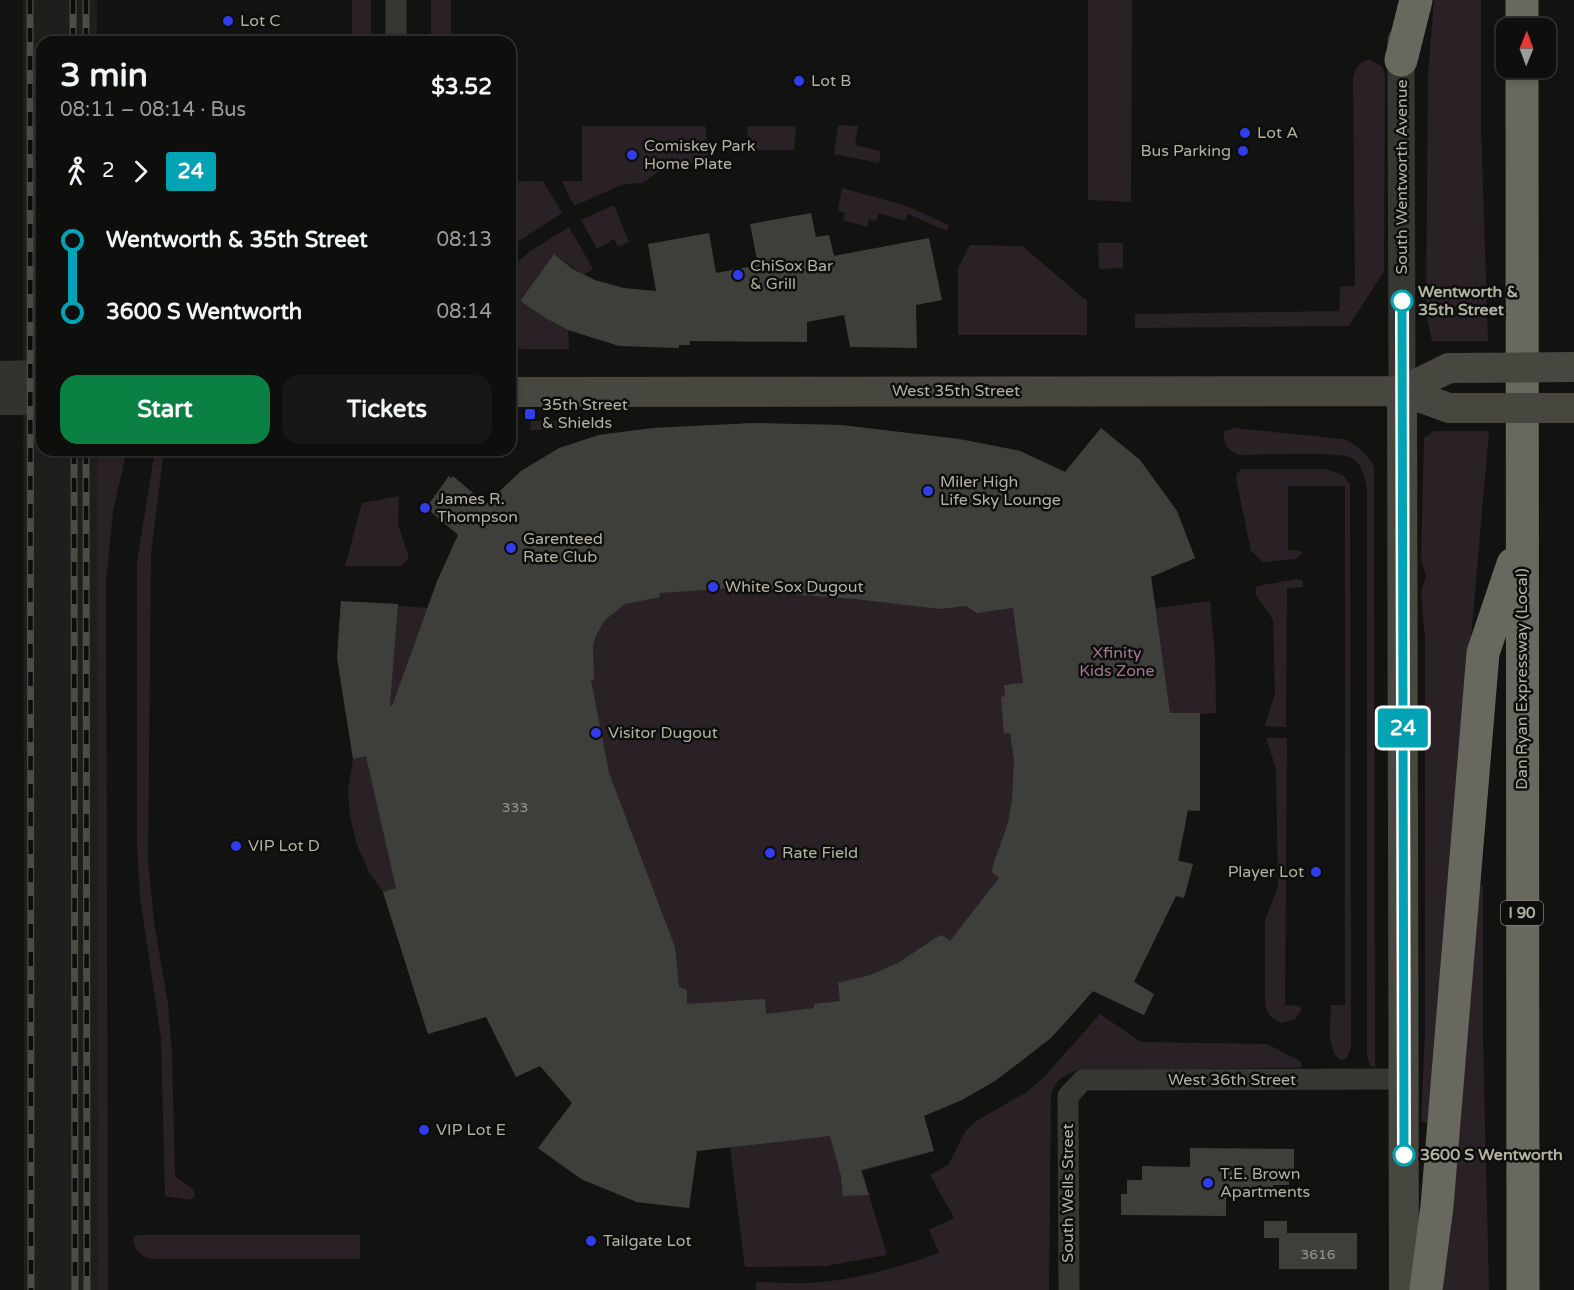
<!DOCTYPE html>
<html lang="en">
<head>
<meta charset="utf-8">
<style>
	body { margin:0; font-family:"Varela Round",sans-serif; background:#171716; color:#f1f3f6; height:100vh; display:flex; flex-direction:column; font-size:22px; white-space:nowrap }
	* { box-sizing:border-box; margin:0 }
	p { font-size:20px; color:#9b9c9d }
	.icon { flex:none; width:33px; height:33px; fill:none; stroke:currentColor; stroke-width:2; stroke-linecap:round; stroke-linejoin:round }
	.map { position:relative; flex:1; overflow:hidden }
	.sheet { position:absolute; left:36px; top:36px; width:480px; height:420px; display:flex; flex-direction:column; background:#0e0e0d; border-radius:18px; box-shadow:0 3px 9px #0003,0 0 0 2px #2e2e2e }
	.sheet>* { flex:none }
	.badge { padding:0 12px; border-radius:4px; font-size:21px; line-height:39px }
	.needle { width:39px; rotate:1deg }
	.fabs { position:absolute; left:1496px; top:18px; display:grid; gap:12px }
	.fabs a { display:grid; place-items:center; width:60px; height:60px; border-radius:12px; background:#0e0e0d; box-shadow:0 3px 9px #0003,0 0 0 2px #2e2e2e; font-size:30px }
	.map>.badge { position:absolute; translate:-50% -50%; box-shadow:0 0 0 3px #fff }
	.legs { display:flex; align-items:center; gap:9px; height:66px; padding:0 24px; font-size:20px }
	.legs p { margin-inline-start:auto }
	.summary { display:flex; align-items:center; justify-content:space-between; height:102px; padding:0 24px }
	h1 { font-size:33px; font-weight:700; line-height:45px }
	.button { display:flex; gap:12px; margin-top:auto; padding:12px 24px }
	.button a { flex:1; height:69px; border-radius:18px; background:#0b8043; color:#fff; font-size:24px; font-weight:700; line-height:69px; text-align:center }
	.button a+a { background:#171716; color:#f1f3f6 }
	ul { padding:0 24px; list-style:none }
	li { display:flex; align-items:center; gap:21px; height:72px; font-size:22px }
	li i { display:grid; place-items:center; width:9px; height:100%; margin:0 8px; background:currentColor }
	li i::after { content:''; width:15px; height:15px; margin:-8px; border:4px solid; border-radius:50%; background:#0e0e0d }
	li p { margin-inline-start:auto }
	li:first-child i { background:linear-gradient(#0000 50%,currentColor 0) }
	li:last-child i { background:linear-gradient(currentColor 50%,#0000 0) }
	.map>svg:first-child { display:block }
</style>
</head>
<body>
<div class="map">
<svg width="1574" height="1290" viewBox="0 0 1574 1290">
	<rect width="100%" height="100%" fill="#121211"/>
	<path fill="#1e1f1d" d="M23,0H97V42H42V450H97L98,1290H24Z"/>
	<path fill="#2a2126" d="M352,0H371V42H352Z
		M431,0H451V42H431Z
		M1088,0H1132L1131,202L1088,200Z
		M1434,0H1481V126L1488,341H1432L1426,314L1428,76Z
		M1369,60L1382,66L1385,74L1384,271L1349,326L1135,328V314L1339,311L1340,287L1355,286L1353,78C1355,69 1359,61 1369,60Z
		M838,125L858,126L855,145L881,151L879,163L834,154Z
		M582,126H705L710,160L658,172L643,183L624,184L574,206L562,181H582Z
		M747,126H796L794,150H749Z
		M510,181H543L562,213L510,247Z
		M842,188L907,206L949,225L947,231L908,214L905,221L879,213L876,221L869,219L867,227L843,220L845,212L838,211Z
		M614,205L629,242L618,247L614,239L597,249L581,220Z
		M569,227L593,269L584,275L554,254L520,301L547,319L568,330L569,349H510V268L532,250Z
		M1098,243H1123V268L1099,269Z
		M970,245L1022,246L1087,301V335H958V268Z
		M531,421H592V429L530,430Z
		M754,423L841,425L959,439L1020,451L1065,472L1101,428L1140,460L1177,511L1195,558L1151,577L1156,608L1210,601L1215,656L1216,713L1200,714V811L1165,810L1163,820L1186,823L1178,860L1193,864L1184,898L1151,890L1134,982L1154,994L1144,1015L1093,991C1046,1049 993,1088 924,1116L934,1151L862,1171L887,1255L825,1266L745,1267L730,1147L697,1151L689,1208L637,1202L581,1179L538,1148L572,1103L540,1066L516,1077L496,1038L521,1026L514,1007L428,1034L383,892L370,874L357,845L350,817L348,790L353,759L337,658L341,601L427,608L438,579L464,526L452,516L445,524L429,510L431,507L428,505L449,476L451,478L453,476L480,510L559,448L599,435L653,428Z
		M1234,428L1343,439C1358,445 1366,453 1374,467L1375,1068L1370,1066L1367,1056V490C1365,479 1363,464 1351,458C1337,451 1259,455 1239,455C1228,451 1223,444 1224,432Z
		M1434,431H1489L1429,1123L1421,1122L1425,1032V638L1421,592L1426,576L1421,559L1424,438Z
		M97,450H127L113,511L106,583L108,1290H98Z
		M155,450H164L151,554L148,861L154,922L168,1004L172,1054L175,1176L193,1189L195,1195L191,1200L165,1196L161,1038L140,897L137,847V562Z
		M1242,469H1326L1343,475L1350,485L1351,1047L1347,1058L1342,1060C1325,1053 1331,1021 1331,1005H1345V486H1288V550L1301,551L1302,554L1295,559L1263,562L1251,551L1236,479L1237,473Z
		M399,496L398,524L409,558L402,566H345L362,503Z
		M1296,579L1303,581V587L1287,588L1286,727L1265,726L1275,693L1273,620L1255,593L1257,586Z
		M1266,738H1287L1285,1005L1301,1006V1010L1295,1019L1282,1023C1270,1019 1266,1013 1265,1001V920L1278,887L1276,769Z
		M1475,885H1483V1040L1489,1290H1442Z
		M1100,1014L1141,1042L1267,1044L1300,1061L1302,1064L1301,1067L1295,1068L1078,1070C1064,1075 1055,1080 1051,1095L1049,1290H756V1282C773,1282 790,1284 807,1283C852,1281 896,1268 939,1253L929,1230L954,1218L930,1175L948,1165L965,1132L976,1121L1027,1092L1044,1077Z
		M139,1235H360V1259H152C139,1256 134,1249 133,1237Z"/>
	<path fill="#3e3f3b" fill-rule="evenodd" d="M811,213L816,237L829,235L834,256L929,238L942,300L916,305L917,348L850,347L844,315L807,322V342L690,341V345H679V348L619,346L568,330L547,319L520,301L554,254L573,269L595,280L624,288L656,291L648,244L709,233L716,273L758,265L750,224Z
		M754,423L841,425L959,439L1020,451L1065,472L1101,428L1140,460L1177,511L1195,558L1151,577L1170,713H1200V811L1188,810L1178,861L1193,864L1184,898L1176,896L1134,982L1154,994L1144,1015L1093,991L1051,1038L995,1081L962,1100L924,1116L934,1151L861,1170L869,1195L843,1196L841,1176L830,1136L697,1151L689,1208L637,1202L581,1179L538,1148L572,1103L540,1066L516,1077L486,1017L428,1034L383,892L396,888L366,756L353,759L337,658L341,601L398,604L390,705L392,706L438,579L458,535L429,510L431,507L428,505L449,476L452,479L453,476L486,504L521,471L559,448L599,435L653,428ZM751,587L801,595L855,599L940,609L966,606L977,613L1013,608L1023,683L1004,685L1005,696L1001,697L1004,734L1010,733L1014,760L1012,800L1008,823L993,865L992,872L999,878L981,901L950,941L942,935L937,937L898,963L870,975L838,983L840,1001L814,1004V1008L766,1014L765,999L687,1004V990L679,987L675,947L609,773L591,680H594L593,645L596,635L605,620L625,604L660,597L659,593Z
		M1190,1148L1294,1149V1171H1289V1185H1273V1197H1226V1216L1121,1215V1194H1127V1180H1142V1166L1190,1167Z
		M1264,1221H1287V1233H1357V1269H1279V1238H1264Z"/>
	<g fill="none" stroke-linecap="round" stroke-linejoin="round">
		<path stroke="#32322e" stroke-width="30" stroke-dasharray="30 15" stroke-linecap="butt" d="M0,376L42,375
			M0,400H42"/>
		<path stroke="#363732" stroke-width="21" d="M396,0V42
			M1069,1290L1068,1096L1083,1080L1403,1079"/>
		<path stroke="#363732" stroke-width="27" d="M1401,40L1402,391"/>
		<path stroke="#474740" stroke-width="30" d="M1402,391L1404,1290
			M1402,391L1449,368
			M510,392L1402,391L1449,408"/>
		<path stroke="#68685e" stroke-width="33" d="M1522,0V28
			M1401,60L1416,0
			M1522,68L1523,1290
			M1426,1290L1437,1206L1483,653L1513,564"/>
		<defs>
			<path id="rail" d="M30,0L31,1290
				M73,0V42
				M86,0V42
				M74,450L75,1290
				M86,450L87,1290"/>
		</defs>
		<use href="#rail" stroke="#4c4c45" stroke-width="7"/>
		<use href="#rail" stroke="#0d0d0c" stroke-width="4.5" stroke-dasharray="14" stroke-linecap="butt"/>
		<path stroke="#474740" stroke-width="30" d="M1449,368L1574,367
			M1449,408H1574"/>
	</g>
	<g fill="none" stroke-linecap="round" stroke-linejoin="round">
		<defs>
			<path id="line-1" d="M1402,301L1404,1155"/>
		</defs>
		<use href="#line-1" stroke="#fff" stroke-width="14"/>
		<use href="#line-1" stroke="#00a3b4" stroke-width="9"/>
	</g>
	<g fill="#313cea" stroke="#0d0d0c" stroke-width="2">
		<circle cx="228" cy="21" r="6"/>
		<circle cx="799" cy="81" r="6"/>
		<circle cx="1245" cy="133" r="6"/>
		<circle cx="1243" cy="151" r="6"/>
		<circle cx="632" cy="155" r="6"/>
		<circle cx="738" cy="275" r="6"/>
		<rect x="524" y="408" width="12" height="12" rx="3"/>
		<circle cx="928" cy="491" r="6"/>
		<circle cx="425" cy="508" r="6"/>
		<circle cx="511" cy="548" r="6"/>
		<circle cx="713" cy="587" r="6"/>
		<circle cx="596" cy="733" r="6"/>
		<circle cx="236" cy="846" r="6"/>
		<circle cx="770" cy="853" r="6"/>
		<circle cx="1316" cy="872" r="6"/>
		<circle cx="424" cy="1130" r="6"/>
		<circle cx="1208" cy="1183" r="6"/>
		<circle cx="591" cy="1241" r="6"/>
	</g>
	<g fill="#fff" stroke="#00a3b4" stroke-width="3">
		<circle cx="1402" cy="301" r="10"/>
		<circle cx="1404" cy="1155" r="10"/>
	</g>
	<g text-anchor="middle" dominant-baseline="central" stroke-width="5" stroke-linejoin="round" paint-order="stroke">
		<g font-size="14" fill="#959589">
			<text x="515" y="807">333</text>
			<text x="1318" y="1254">3616</text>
		</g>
		<rect fill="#0d0d0c" stroke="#808076" stroke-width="1.5" x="1501" y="901" width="42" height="24" rx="4.5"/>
		<g font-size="15" font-weight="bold" fill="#b2b2a3">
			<text x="1522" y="913">I 90</text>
		</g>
		<g font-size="16" fill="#b2b2a3" stroke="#0d0d0c" text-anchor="start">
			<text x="240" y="21">Lot C</text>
			<text x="811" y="81">Lot B</text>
			<text x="1257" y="133">Lot A</text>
			<text x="644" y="146">Comiskey Park<tspan x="644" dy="18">Home Plate</tspan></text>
			<text x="1231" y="151" text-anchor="end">Bus Parking</text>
			<text x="750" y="266">ChiSox Bar<tspan x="750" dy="18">&amp; Grill</tspan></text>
			<text x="542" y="405">35th Street<tspan x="542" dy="18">&amp; Shields</tspan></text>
			<text x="940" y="482">Miler High<tspan x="940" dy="18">Life Sky Lounge</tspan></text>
			<text x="437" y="499">James R.<tspan x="437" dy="18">Thompson</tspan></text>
			<text x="523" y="539">Garenteed<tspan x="523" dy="18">Rate Club</tspan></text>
			<text x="725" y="587">White Sox Dugout</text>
			<text x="608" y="733">Visitor Dugout</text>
			<text x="248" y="846">VIP Lot D</text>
			<text x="782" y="853">Rate Field</text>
			<text x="1304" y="872" text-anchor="end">Player Lot</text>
			<text x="436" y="1130">VIP Lot E</text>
			<text x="1220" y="1174">T.E. Brown<tspan x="1220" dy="18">Apartments</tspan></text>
			<text x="603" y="1241">Tailgate Lot</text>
		</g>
		<g font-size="16" fill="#b2b2a3" stroke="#0d0d0c">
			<text transform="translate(1402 177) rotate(-90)">South Wentworth Avenue</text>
			<text x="956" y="391">West 35th Street</text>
			<text transform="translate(1522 679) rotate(-90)">Dan Ryan Expressway (Local)</text>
			<text x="1232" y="1080">West 36th Street</text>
			<text transform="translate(1068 1193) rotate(-90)">South Wells Street</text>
		</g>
		<g font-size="16" font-weight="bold" fill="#b2b2a3" stroke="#0d0d0c" text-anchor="start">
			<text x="1418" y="292">Wentworth &amp;<tspan x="1418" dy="18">35th Street</tspan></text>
			<text x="1420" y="1155">3600 S Wentworth</text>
		</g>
		<g font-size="16" fill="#9d7a91" stroke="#0d0d0c">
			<text x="1117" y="653">Xfinity<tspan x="1117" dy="18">Kids Zone</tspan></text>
		</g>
	</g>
</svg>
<div class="fabs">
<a><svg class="needle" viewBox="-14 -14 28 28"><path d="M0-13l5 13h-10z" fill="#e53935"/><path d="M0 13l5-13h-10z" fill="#9b9c9d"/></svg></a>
</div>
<b class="badge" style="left:1403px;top:728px;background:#00a3b4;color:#fff">24</b>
<section class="sheet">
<div class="summary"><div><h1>3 min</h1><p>08:11 – 08:14 · Bus</p></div><b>$3.52</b></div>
<div class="legs"><svg class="icon" aria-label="walk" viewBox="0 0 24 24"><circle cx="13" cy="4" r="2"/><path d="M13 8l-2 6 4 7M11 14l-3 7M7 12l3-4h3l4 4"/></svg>2<svg class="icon" aria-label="forward" viewBox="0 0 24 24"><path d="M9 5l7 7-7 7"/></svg><b class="badge" style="background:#00a3b4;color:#fff">24</b></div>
<ul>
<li><i style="color:#00a3b4"></i><b>Wentworth &amp; 35th Street</b><p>08:13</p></li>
<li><i style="color:#00a3b4"></i><b>3600 S Wentworth</b><p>08:14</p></li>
</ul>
<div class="button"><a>Start</a><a>Tickets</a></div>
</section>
</div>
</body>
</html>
